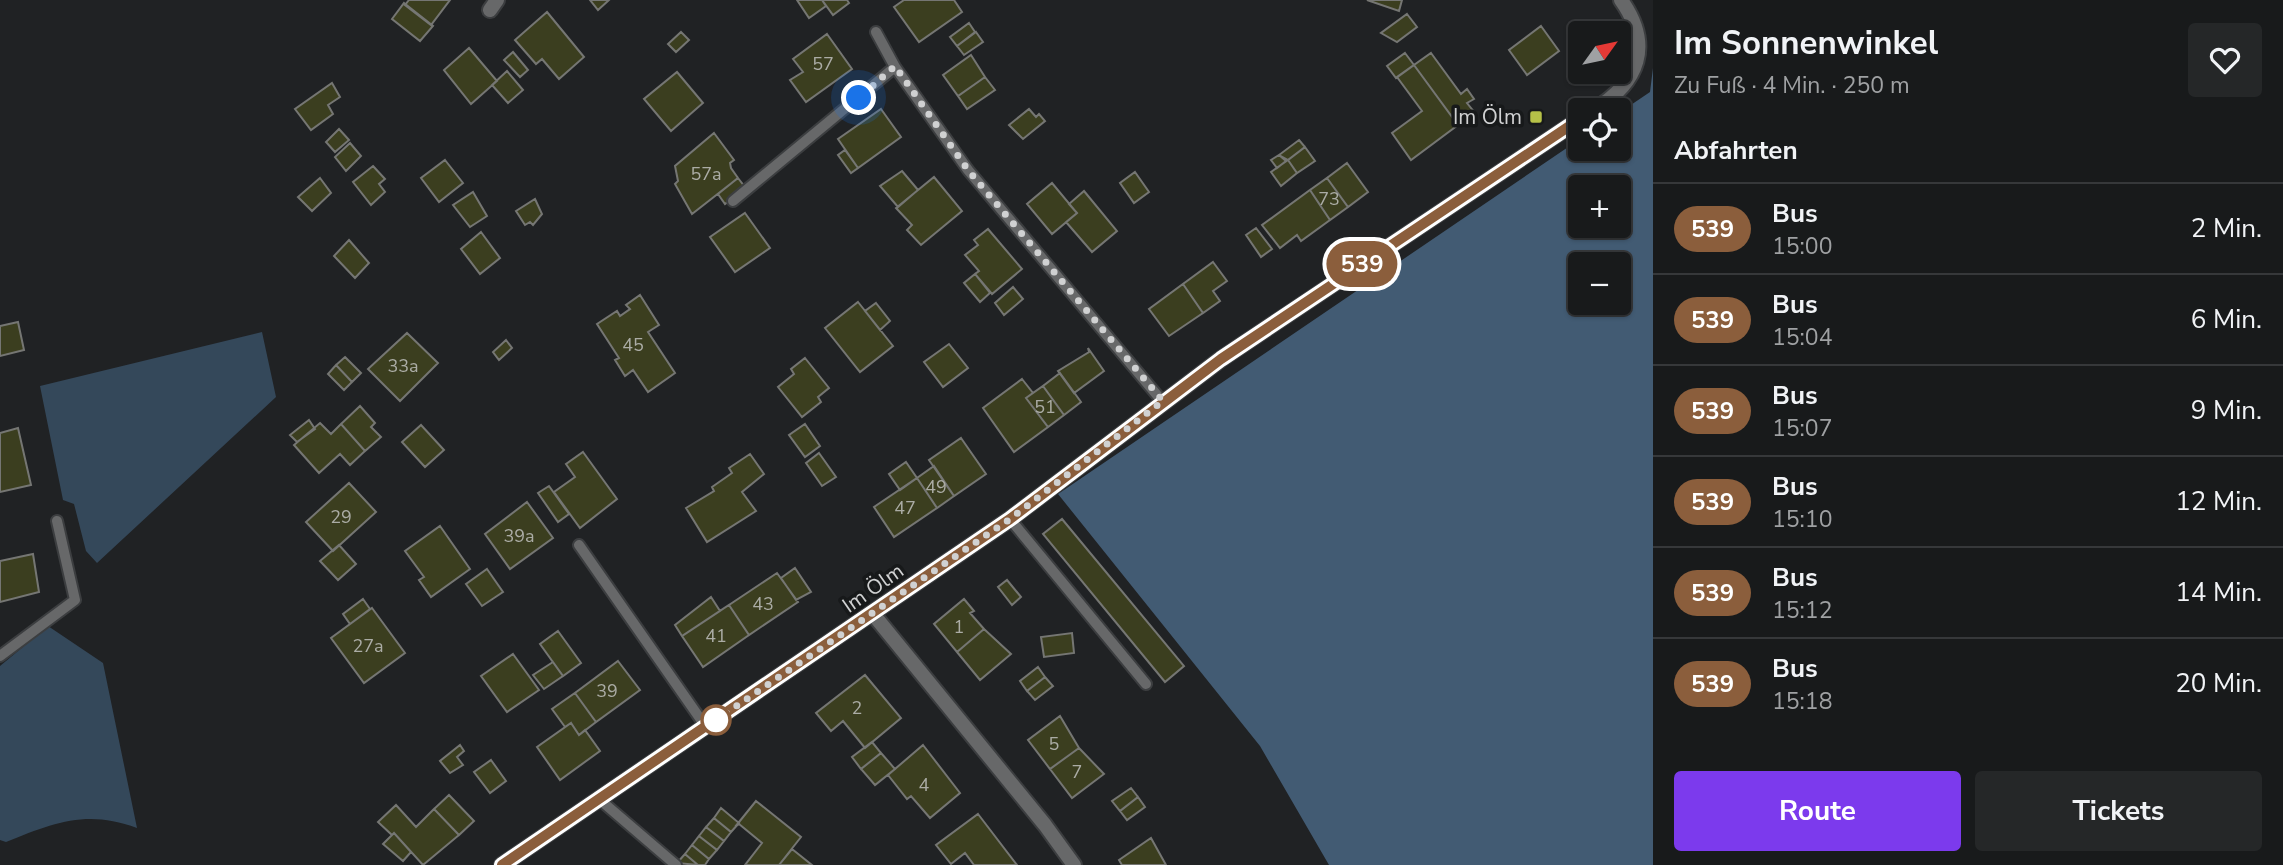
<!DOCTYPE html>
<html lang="de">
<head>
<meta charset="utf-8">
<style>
	body { margin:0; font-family:"Nunito Sans",sans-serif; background:#252728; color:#f1f3f6; height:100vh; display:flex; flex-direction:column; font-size:26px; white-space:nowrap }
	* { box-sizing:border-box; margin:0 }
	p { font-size:23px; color:#9fa1a3 }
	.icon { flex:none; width:38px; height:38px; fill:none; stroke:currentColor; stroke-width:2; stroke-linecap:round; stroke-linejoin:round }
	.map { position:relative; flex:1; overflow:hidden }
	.sheet { display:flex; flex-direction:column; background:#181a1b; width:630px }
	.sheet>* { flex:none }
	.badge { padding:0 14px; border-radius:23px; font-size:24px; line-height:46px }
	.needle { width:46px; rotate:57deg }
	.buttons { position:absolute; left:1568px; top:21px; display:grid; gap:14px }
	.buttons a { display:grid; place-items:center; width:63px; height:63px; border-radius:7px; background:#181a1b; box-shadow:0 2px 5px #0004,0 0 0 2px #36383a; font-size:35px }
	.you { position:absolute; width:35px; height:35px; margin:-18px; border:5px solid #fff; border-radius:50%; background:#1a73e8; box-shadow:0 0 0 10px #1a73e833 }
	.map>.badge { position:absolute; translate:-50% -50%; box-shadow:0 0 0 4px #fff }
	h2 { padding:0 21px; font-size:26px; line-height:63px }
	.round { display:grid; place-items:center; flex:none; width:74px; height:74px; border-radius:7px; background:#252728 }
	.headline { display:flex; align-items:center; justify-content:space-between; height:119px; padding:0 21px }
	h1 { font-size:33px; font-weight:700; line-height:52px }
	.cta { display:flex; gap:14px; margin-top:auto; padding:14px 21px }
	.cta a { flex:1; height:80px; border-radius:7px; background:#7c3aed; color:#fff; font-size:28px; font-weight:700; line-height:80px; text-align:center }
	.cta a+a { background:#252728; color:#f1f3f6 }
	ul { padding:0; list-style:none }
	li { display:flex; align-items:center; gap:21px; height:91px; padding:0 21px; border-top:2px solid #36383a }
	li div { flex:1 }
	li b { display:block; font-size:26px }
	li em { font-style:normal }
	li .badge { min-width:77px; font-weight:700; text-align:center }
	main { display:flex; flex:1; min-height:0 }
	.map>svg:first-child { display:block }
</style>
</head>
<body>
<main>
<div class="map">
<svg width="1653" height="865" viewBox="0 0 1653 865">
	<rect width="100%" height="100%" fill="#202224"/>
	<path fill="#34485a" d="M262,332L276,397L97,563L86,551L74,504L63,500L40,386Z
		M48,626L103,663L137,828C87,809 53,823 6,842L0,840V666Z"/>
	<path fill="#425b73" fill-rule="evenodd" d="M1653,68V865H1329L1260,746L1058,494L1580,139V149H1619V113L1650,92ZM1580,187H1619V226H1580ZM1580,264H1619V303H1580Z"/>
	<path fill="#3b3e1f" stroke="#757673" stroke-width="2" d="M409,0H450L431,25L405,5Z
		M590,0H609L598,10Z
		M797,0H822L826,6L809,18Z
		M822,0H847L849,3L833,15Z
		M904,0H954L962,12L919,42L894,7Z
		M1367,0H1402L1399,11Z
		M404,3L433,26L420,41L392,19Z
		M547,12L584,57L559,79L542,59L536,64L515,40Z
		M1407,14L1417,27L1397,42L1381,33Z
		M969,23L975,32L957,46L950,37Z
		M1541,26L1559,51L1527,75L1509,50Z
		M681,32L689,40L676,52L668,44Z
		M976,32L983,42L964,55L957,46Z
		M827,34L852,69L806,102L790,80L803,72L793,59Z
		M469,48L497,81L471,104L444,70Z
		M513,52L528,70L520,77L504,60Z
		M1405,53L1414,65L1396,78L1387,66Z
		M1431,53L1461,94L1467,89L1474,99L1467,103L1475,113L1458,125L1414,65Z
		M971,55L985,77L958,96L943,75Z
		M1414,65L1458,125L1411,160L1392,133L1422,111L1397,77Z
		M507,71L523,90L508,103L492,85Z
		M677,72L703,103L671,131L644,99Z
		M985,77L995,90L967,109L958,96Z
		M332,83L340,97L328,105L333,114L311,130L295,109Z
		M881,109L901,137L858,168L838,139Z
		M1029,109L1036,117L1039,114L1045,121L1023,139L1009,125Z
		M339,129L349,140L335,152L326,142Z
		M714,133L734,160L730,163L731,168L738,178L692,214L675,184L678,181L675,166Z
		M1299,140L1305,147L1288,160L1279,155Z
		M350,143L361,156L346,171L335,157Z
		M1305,147L1315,161L1297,173L1288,160Z
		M845,150L858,168L851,173L838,155Z
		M1279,155L1286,161L1277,168L1271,160Z
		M445,160L463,183L439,202L421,178Z
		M1288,160L1297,173L1281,186L1271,172Z
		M1347,163L1368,192L1348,207L1327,178Z
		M373,166L385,179L379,184L385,192L371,205L353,182Z
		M902,171L918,190L898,207L880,186Z
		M1135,172L1149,192L1134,203L1120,183Z
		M934,177L962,211L921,245L907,230L912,225L896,208Z
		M320,178L331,193L312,211L298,197Z
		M738,178L745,187L749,186L725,204L718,194Z
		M1327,178L1348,207L1330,220L1310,190Z
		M1052,183L1077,213L1052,234L1027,204Z
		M1310,190L1330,220L1301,241L1297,235L1280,248L1262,225Z
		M1084,191L1117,231L1092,252L1066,222L1077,213L1069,204Z
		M473,192L487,216L470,227L453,205Z
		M535,199L542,214L533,225L530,222L525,225L516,211Z
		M745,213L770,248L735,272L710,237Z
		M1256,228L1272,249L1261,257L1246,235Z
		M988,229L1022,269L992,294L975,274L979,271L965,255L978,245L974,240Z
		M481,232L500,258L480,274L461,249Z
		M349,240L369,263L355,278L334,256Z
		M1213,262L1227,281L1213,291L1220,301L1203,313L1183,284Z
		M975,274L990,293L980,302L964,283Z
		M1183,284L1203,313L1169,336L1149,309Z
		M1013,287L1023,299L1004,315L995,303Z
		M640,295L659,325L648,332L675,373L648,392L633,370L625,376L615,360L619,358L597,324L617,311L620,316L630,309L626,305Z
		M858,302L893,346L860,372L825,328Z
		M876,303L890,321L880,330L865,311Z
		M18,322L24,350L0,356V326Z
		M407,333L438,363L400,401L368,369Z
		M506,340L512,348L499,360L493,352Z
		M949,344L968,368L943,387L924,362Z
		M1088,348L1104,371L1074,393L1058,371L1089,352Z
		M345,357L361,373L352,382L336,365Z
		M805,358L829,388L818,397L821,402L802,417L778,387L794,374L791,369Z
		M336,365L352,382L344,390L328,374Z
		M1060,373L1081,402L1064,415L1043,386Z
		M1022,379L1033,393L1026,398L1048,427L1014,452L983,408Z
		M1043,386L1064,415L1048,427L1026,398Z
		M360,406L375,423L371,427L381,437L365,451L341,424Z
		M309,420L315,429L297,442L290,435Z
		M320,423L331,434L341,424L365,451L350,465L340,454L319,473L294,445Z
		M805,424L820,446L805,457L789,435Z
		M421,425L444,450L425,467L402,442Z
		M18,428L31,485L0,492V433Z
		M961,438L986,474L954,496L929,460Z
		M583,452L617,499L580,528L554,492L575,477L566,464Z
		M819,453L836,477L822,486L806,463Z
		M750,454L764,474L742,492L756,511L707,542L686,508L714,491L712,487L732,473L729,468Z
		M906,462L917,478L900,490L889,474Z
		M934,466L954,496L937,508L917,478Z
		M917,478L937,508L894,537L874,507Z
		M349,483L376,512L333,551L306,522Z
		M549,486L569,514L558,522L538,493Z
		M527,502L553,538L510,569L485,534Z
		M1062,519L1184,666L1165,682L1043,534Z
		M440,526L470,569L431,597L419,580L424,577L405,551Z
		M339,545L356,564L338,580L320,561Z
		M33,554L39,592L0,602V561Z
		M795,568L811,592L796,600L781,578Z
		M487,569L503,592L482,606L466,584Z
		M777,573L798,602L749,635L729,605Z
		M1007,580L1021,597L1012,605L998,587Z
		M711,597L720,611L682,636L675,625Z
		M363,599L370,609L350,624L343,614Z
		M964,599L974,611L970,613L984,629L957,652L934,624Z
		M729,605L749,635L703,667L682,636Z
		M372,608L405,653L364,683L331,638Z
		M984,629L1011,654L980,680L957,652Z
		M558,631L581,663L563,676L540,644Z
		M1072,633L1074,653L1044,657L1041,637Z
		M513,654L539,690L507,712L481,676Z
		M618,661L640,690L596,722L575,693Z
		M553,662L563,676L544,689L533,675Z
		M1038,667L1045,677L1027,691L1020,681Z
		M865,675L901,718L865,748L843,721L831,731L816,713Z
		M1045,677L1053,686L1035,700L1027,691Z
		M575,693L596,722L579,735L571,723L565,727L552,709Z
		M1060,716L1079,748L1050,769L1028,740Z
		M571,723L579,735L585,730L600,751L560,780L537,747Z
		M872,742L881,753L861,769L852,757Z
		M460,745L464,751L457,757L463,765L450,773L440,761Z
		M923,745L960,793L930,818L911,796L907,799L888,775Z
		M1079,748L1104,774L1072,798L1050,769Z
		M881,753L895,769L875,785L861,769Z
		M491,760L506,781L490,793L474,772Z
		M1131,788L1138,797L1120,811L1112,801Z
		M449,795L474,821L459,835L434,809Z
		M1138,797L1145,807L1127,820L1120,811Z
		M756,801L801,837L779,865H745L762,843L739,824L735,827Z
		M396,805L416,827L434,809L459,835L423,865L394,833L392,835L378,822Z
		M721,808L739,823L731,832L714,818Z
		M978,814L1017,865H974L965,853L951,864L936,845Z
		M714,818L731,832L724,841L706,827Z
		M706,827L724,841L717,850L699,836Z
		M394,833L411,852L403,861L383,844Z
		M699,836L717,850L709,859L692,845Z
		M1151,838L1166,865H1122L1119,860Z
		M692,845L709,859L705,865H698L685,854Z
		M792,849L812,865H779Z
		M685,854L698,865L677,863Z"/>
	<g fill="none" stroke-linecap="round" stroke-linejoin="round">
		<defs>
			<path id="service" d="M876,32L895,67
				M733,201L895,67L968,170L1162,401
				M1010,519L1146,684
				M579,545L706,727
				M0,656L75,600L57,521
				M599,799L676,865"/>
			<path id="minor" d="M490,10L497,0
				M1594,110C1639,82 1653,45 1621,0
				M873,614L1045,825L1074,865
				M502,865L1010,519L1221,359L1580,119"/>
		</defs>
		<use href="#service" stroke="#3c3e40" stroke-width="14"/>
		<use href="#minor" stroke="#3c3e40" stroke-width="18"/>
		<use href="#service" stroke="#676869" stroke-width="10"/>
		<use href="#minor" stroke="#676869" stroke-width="14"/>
	</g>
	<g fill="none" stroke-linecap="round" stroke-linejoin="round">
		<defs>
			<path id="line" d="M502,865L1010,519L1221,359L1580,119"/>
		</defs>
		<use href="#line" stroke="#fff" stroke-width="16"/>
		<use href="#line" stroke="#8b5e3c" stroke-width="10"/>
		<path stroke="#d0d1d2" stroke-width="7" stroke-dasharray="0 12.6" d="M716,720L1010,519L1163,401L968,170L895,66L859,98"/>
	</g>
	<rect fill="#b6c148" stroke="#17191a" stroke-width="2.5" x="1529" y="110" width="14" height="14" rx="3.5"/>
	<circle fill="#fff" stroke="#8b5e3c" stroke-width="3.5" cx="716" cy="720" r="14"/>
	<g text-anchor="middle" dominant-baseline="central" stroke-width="7" stroke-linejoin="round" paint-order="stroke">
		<g font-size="18" fill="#abaca5">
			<text x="823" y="64">57</text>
			<text x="706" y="174">57a</text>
			<text x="1329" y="199">73</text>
			<text x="633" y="345">45</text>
			<text x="403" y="366">33a</text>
			<text x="1045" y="407">51</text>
			<text x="936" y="487">49</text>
			<text x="905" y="508">47</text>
			<text x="341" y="517">29</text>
			<text x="519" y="536">39a</text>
			<text x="763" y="604">43</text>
			<text x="959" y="627">1</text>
			<text x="716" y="636">41</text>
			<text x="368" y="646">27a</text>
			<text x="607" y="691">39</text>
			<text x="857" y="708">2</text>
			<text x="1054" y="744">5</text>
			<text x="1077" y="772">7</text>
			<text x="924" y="785">4</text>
		</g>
		<g font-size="21" fill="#d0d1d2" stroke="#17191a" text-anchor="end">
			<text x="1522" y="117">Im Ölm</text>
		</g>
		<g font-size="21" fill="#d0d1d2" stroke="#17191a">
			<text transform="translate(873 588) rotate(-35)">Im Ölm</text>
		</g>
	</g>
</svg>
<div class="buttons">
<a><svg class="needle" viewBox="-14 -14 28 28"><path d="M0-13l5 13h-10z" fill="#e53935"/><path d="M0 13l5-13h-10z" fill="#9fa1a3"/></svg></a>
<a><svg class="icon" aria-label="locate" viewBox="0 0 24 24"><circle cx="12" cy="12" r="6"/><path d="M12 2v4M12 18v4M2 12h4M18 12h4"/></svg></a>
<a>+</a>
<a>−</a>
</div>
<div class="you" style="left:859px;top:98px"></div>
<b class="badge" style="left:1362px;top:264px;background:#8b5e3c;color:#fff">539</b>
</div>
<section class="sheet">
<div class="headline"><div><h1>Im Sonnenwinkel</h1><p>Zu Fuß · 4 Min. · 250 m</p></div><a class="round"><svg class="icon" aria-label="heart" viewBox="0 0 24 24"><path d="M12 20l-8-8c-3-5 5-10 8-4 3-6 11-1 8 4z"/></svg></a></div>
<h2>Abfahrten</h2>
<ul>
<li><span class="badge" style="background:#8b5e3c;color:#fff">539</span><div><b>Bus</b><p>15:00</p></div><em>2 Min.</em></li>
<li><span class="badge" style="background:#8b5e3c;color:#fff">539</span><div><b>Bus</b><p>15:04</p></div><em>6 Min.</em></li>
<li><span class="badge" style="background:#8b5e3c;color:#fff">539</span><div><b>Bus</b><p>15:07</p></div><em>9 Min.</em></li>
<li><span class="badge" style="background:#8b5e3c;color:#fff">539</span><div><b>Bus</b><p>15:10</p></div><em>12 Min.</em></li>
<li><span class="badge" style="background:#8b5e3c;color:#fff">539</span><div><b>Bus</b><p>15:12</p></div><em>14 Min.</em></li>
<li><span class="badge" style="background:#8b5e3c;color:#fff">539</span><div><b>Bus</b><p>15:18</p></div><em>20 Min.</em></li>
</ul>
<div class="cta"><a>Route</a><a>Tickets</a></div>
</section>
</main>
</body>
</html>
